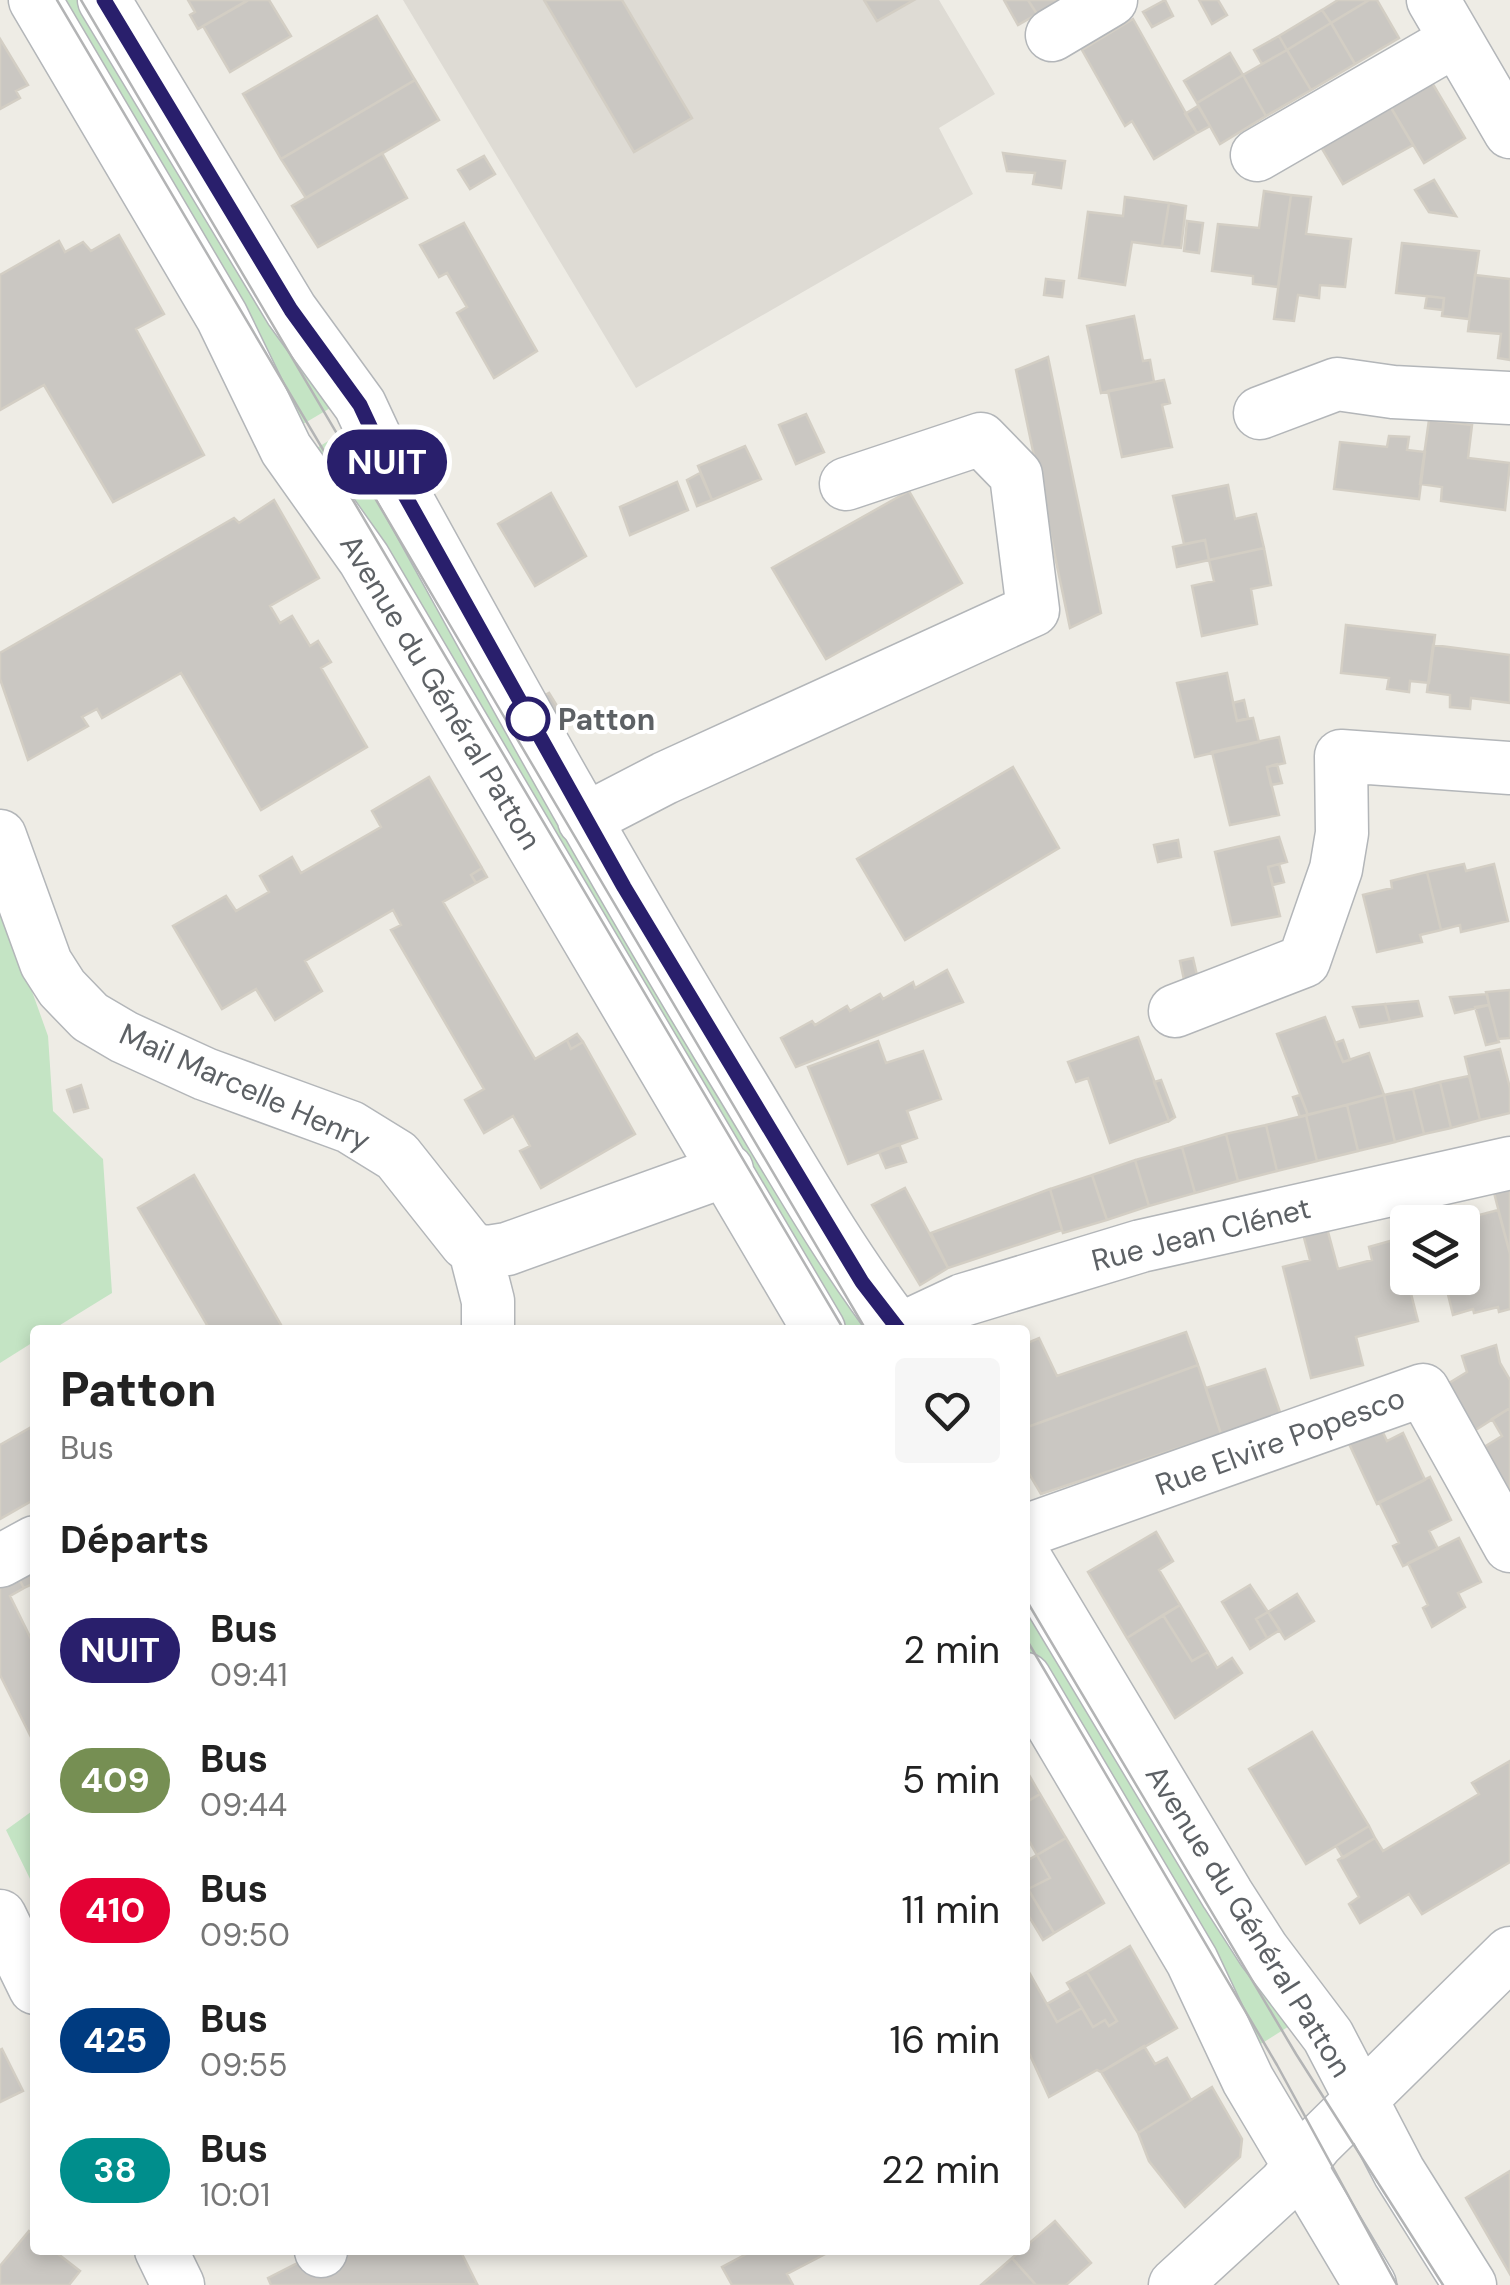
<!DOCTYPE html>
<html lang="fr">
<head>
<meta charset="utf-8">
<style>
	body { margin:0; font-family:"DM Sans",sans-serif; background:#f6f6f6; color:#222; height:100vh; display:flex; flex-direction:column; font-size:38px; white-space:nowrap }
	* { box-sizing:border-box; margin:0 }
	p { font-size:32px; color:#767676 }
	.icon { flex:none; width:55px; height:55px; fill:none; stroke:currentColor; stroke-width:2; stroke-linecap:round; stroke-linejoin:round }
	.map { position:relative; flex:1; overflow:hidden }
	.drawer { position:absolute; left:30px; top:1325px; width:1000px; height:930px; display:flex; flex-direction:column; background:#fff; border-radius:10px; box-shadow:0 5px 15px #0003 }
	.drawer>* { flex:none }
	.badge { padding:0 20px; border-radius:32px; font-size:35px; line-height:65px }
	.tools { position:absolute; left:1390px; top:1205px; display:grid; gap:20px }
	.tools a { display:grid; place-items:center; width:90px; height:90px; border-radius:10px; background:#fff; box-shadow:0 5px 15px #0003; font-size:50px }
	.map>.badge { position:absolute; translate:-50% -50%; box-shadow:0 0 0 5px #fff }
	h2 { padding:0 30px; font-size:38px; line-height:90px }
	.round { display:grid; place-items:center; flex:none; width:105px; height:105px; border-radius:10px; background:#f6f6f6 }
	.headline { display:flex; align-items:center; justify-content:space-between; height:170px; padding:0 30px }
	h1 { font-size:48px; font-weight:800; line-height:75px }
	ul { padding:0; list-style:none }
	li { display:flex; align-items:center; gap:30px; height:130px; padding:0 30px }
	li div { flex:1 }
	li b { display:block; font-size:38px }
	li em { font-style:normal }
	li .badge { min-width:110px; font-weight:700; text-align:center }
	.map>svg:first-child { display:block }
</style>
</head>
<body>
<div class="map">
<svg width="1510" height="2285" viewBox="0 0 1510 2285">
	<rect width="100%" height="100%" fill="#eeece5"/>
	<path fill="#dedbd4" d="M403,0H939L995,94L939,128L973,194L636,388Z"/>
	<path fill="#c4e4c4" d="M46,0H92L332,407L298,427Z
		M346,430L880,1330H833L312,451Z
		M0,902L48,1036L53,1111L103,1159L112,1293L52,1330H35V1341L0,1363Z
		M1025,1578L1291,2025L1256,2047L1025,1654Z
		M35,1809V1889L6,1830Z"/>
	<path fill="#cac7c2" stroke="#d3cec4" stroke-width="2.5" d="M188,0H247V1L198,29L190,15L195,12Z
		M269,0L291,36L230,72L203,26L248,0Z
		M544,0H622L692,118L634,152Z
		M864,0H914L877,21Z
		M1004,0H1028L1037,14L1018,25Z
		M1028,0H1060L1037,14Z
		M1165,0L1173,16L1152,27L1143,12Z
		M1199,0H1218L1227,15L1212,24Z
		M1338,0H1369L1331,23L1322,10Z
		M1369,0H1377L1399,38L1355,64L1331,23Z
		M1322,10L1331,23L1287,50L1279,36Z
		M377,16L415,80L281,159L243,94Z
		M1133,19L1197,133L1154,159L1132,121L1125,126L1082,50Z
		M1331,23L1355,64L1311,90L1287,50Z
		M1279,36L1287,50L1262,64L1254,50Z
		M0,39L28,85L16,91L20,98L0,109Z
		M1287,50L1311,90L1266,116L1243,75Z
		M1230,53L1243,75L1197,103L1184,81Z
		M1243,75L1266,116L1220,144L1197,103Z
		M415,80L439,120L306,198L281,159Z
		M1431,81L1465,138L1424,163L1390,106Z
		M1198,106L1210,126L1197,133L1185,114Z
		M1390,106L1413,145L1343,184L1321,147Z
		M382,153L407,198L318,247L292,206Z
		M1003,153L1065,161L1061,188L1033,184L1035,173L1007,171Z
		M484,156L495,174L470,189L458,170Z
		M1434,180L1456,216L1429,212L1415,190Z
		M1264,191L1291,195L1278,287L1253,284V276L1212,271L1218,224L1259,228Z
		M1291,195L1311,197L1306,234L1351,239L1345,287L1320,285L1319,298L1298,295L1294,321L1274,319Z
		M1125,197L1169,203L1162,246L1132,242L1125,285L1079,278L1088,212L1123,216Z
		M1169,203L1186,206L1181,248L1162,246Z
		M1187,221L1203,223L1199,253L1184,251Z
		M464,223L537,351L494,378L457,313L467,307L447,273L439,277L420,245Z
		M119,235L164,314L136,329L204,455L113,502L44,385L0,410V275L59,241L65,252L83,242L91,251Z
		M1402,243L1479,251L1469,319L1442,316L1444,298L1396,293Z
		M1475,275L1510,279V360L1498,358L1501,334L1468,331Z
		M1046,279L1064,281L1062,297L1044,295Z
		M1427,296L1444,298L1443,310L1425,308Z
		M1134,316L1143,361L1150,360L1154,382L1101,393L1087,326Z
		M1048,357L1101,613L1070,628L1016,370Z
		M1164,380L1170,403L1162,405L1172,447L1122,457L1108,391Z
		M806,414L824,452L796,464L779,425Z
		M1429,420L1472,425L1468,458L1510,463L1505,510L1441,501L1442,487L1420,484Z
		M1389,436L1409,437L1407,450L1425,452L1419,499L1334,489L1340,442L1387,447Z
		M745,446L761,479L712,500L698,466Z
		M700,473L712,500L697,506L687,480Z
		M677,482L688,510L630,535L620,507Z
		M1228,485L1235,519L1256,514L1264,548L1209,560L1205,540L1184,544L1173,496Z
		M909,491L962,583L826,659L772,568Z
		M551,493L586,556L535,586L498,524Z
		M274,500L319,578L270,606L280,623L292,616L310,646L318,641L331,662L321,668L367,747L261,810L181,673L102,718L97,709L82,717L88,726L28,760L0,679V653L234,518L239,523Z
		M1205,540L1209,560L1177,567L1173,547Z
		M1264,548L1271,585L1251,589L1257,624L1202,636L1192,586L1214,581L1209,560Z
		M1346,625L1435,635L1429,683L1410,681L1409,692L1387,689L1389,678L1341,673Z
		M1433,645L1510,655V703L1471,698L1470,709L1450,707V695L1427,692Z
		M1227,673L1237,721L1253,718L1259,742L1195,757L1177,683Z
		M549,693L562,714L552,719L540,698Z
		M1244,700L1248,718L1237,721L1233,703Z
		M1279,737L1285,763L1267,767L1279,815L1230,825L1212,752Z
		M1277,764L1282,783L1271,785L1267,767Z
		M1013,767L1059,848L905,940L857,859Z
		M429,777L482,868L471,875L476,883L443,902L535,1059L567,1040L571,1049L583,1042L635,1134L541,1188L520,1151L530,1146L513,1116L484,1133L465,1100L484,1089L391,930L401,925L393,910L305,961L322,991L275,1020L256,989L222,1009L173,926L226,896L236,911L269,892L260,876L292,857L301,873L381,827L372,811Z
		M1279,837L1287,862L1268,867L1280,916L1232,925L1215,852Z
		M1178,840L1181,857L1158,862L1154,845Z
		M1279,864L1284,882L1273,885L1268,867Z
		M1464,864L1466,871L1494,864L1508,921L1461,932L1460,925L1441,930L1427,872Z
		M482,868L487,877L476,883L471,875Z
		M1427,872L1441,930L1420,935L1422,942L1377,952L1363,895L1392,888L1391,881Z
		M1193,958L1199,984L1186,989L1180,961Z
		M947,970L963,1002L796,1067L781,1038L812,1021L815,1025L847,1006L850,1011L880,994L883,999L913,982L915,988Z
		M1510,990V1038L1498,1039L1486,992Z
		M1487,994L1489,1005L1455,1013L1450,997Z
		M1418,1001L1422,1016L1390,1022L1385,1004Z
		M1385,1004L1390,1022L1360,1027L1353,1007Z
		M1489,1005L1499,1042L1486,1045L1475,1007Z
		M1325,1017L1343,1062L1369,1053L1384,1095L1308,1115L1277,1034Z
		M577,1034L583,1042L571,1049L567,1040Z
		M1138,1037L1169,1121L1110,1143L1088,1078L1076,1082L1068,1062Z
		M1343,1040L1350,1060L1343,1062L1335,1043Z
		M878,1041L886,1063L923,1051L941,1099L907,1111L917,1138L848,1164L808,1067Z
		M1500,1049L1510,1088V1113L1480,1120L1465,1057Z
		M1469,1076L1480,1120L1451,1128L1440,1082Z
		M1161,1080L1175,1117L1169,1121L1154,1082Z
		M1440,1082L1451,1128L1424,1134L1413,1089Z
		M81,1085L88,1108L74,1112L67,1090Z
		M1413,1089L1424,1134L1395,1142L1384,1095Z
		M1300,1095L1308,1115L1300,1117L1293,1097Z
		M1384,1095L1395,1142L1358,1151L1347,1105Z
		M1347,1105L1358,1151L1317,1161L1306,1115Z
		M1306,1115L1317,1161L1277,1171L1266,1125Z
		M1266,1125L1277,1171L1238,1181L1226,1134Z
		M1226,1134L1238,1181L1195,1193L1182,1147Z
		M899,1144L906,1162L886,1168L879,1152Z
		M1182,1147L1195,1193L1149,1206L1135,1160Z
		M1135,1160L1149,1206L1107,1220L1092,1175Z
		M194,1175L284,1330H210L138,1208Z
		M1092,1175L1107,1220L1063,1233L1050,1189Z
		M905,1188L948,1268L920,1285L872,1205Z
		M1510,1188V1254L1493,1189Z
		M1050,1189L1062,1230L948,1268L931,1233Z
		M1498,1210L1510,1254V1309L1499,1312L1498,1307L1474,1313L1473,1309L1453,1315L1445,1282L1466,1276L1462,1263V1222H1453Z
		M1327,1228L1338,1269L1372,1260L1369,1247L1397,1239L1418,1321L1356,1337L1363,1365L1311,1378L1283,1267L1310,1260L1303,1234Z
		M1186,1332L1198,1365L1025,1428V1344L1039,1338L1057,1376Z
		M1496,1345L1500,1363L1510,1380V1408L1474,1431L1446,1385L1467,1372L1462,1356Z
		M1198,1365L1221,1434L1041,1494L1025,1467V1428Z
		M1265,1369L1281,1415L1221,1434L1206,1388Z
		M1510,1408V1494L1481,1449L1502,1436L1492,1419Z
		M1379,1424L1387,1441L1403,1433L1425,1480L1377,1504L1345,1435Z
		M35,1425V1499L0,1519V1445Z
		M1430,1477L1451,1520L1429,1531L1438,1549L1403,1566L1393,1546L1399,1543L1379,1502Z
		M1156,1532L1173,1561L1159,1570L1180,1605L1127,1638L1088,1572Z
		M1459,1538L1481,1582L1458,1593L1465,1607L1432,1627L1423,1608L1428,1605L1408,1563Z
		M35,1562V1583L24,1588L15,1572Z
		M15,1572L24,1588L10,1596L35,1647V1745L0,1675V1580Z
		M1250,1585L1268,1612L1256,1619L1267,1638L1250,1649L1222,1602Z
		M1297,1594L1314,1621L1285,1639L1268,1612Z
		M1180,1605L1208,1652L1192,1661L1163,1615Z
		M1268,1612L1280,1630L1267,1638L1256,1619Z
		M1163,1615L1192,1661L1208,1652L1217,1668L1232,1658L1242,1673L1175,1718L1127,1638Z
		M1312,1732L1369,1826L1306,1864L1249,1769Z
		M1510,1761V1862L1422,1914L1409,1894L1360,1923L1349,1904L1359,1897L1338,1860L1375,1838L1383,1851L1479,1794L1472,1783Z
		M1025,1768L1040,1794L1025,1803Z
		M1040,1794L1066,1838L1037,1855L1025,1834V1803Z
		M1369,1826L1375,1838L1343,1858L1336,1846Z
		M1066,1838L1104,1903L1054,1933L1028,1889L1050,1878L1037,1855Z
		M1037,1855L1050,1878L1028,1889L1025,1862Z
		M1028,1889L1054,1933L1043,1940L1025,1910V1890Z
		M1130,1946L1177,2028L1101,2072L1097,2070L1049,2097L1025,2044V1965L1057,2022L1082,2008L1093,2027L1105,2020L1109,2026L1117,2021L1087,1972Z
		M1087,1972L1117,2021L1109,2026L1105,2020L1093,2027L1067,1983Z
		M1071,1990L1082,2008L1057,2022L1047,2004Z
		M1144,2046L1155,2064L1167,2058L1191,2100L1138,2133L1101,2072Z
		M2,2049L23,2091L0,2102V2050Z
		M1212,2087L1242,2139L1240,2157L1185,2207L1149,2161L1138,2133Z
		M1510,2171V2274L1466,2198Z
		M1055,2221L1091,2263L1066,2285H1036L1012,2258Z
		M29,2231L35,2235V2250H53L80,2271L69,2285H0V2266Z
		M323,2250H460L477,2284L271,2285L268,2278Z
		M754,2250H833L787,2274L793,2285H732L722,2267Z
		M1012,2258L1036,2285H981Z"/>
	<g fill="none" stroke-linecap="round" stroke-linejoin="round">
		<defs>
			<path id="minor" d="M35,0L222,317L286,449L364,559L819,1330
				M104,0L291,310L360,405L388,465C502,672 616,880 740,1082C791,1166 839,1252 899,1330
				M1433,0L1510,132
				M1052,35L1111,0
				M1257,155L1456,40
				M1260,413L1337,384L1393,392L1510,398
				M584,820L665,778L1033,610L1016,475L981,439L846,484
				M0,836L46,963L62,988L90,1017L124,1037L205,1074L350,1127L397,1156L466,1243L475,1250L488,1252L507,1249L727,1170
				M1175,1011L1304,961L1336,869L1342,833L1341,756L1510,768
				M475,1250L488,1301V1330
				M899,1330L963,1300L1141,1246L1510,1163
				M1025,1531L1423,1390L1510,1546
				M1025,1558L1227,1894L1263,1950L1328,2036L1399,2172L1470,2285
				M0,1561L35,1542
				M1025,1679L1192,1961L1248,2080L1370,2285
				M0,1916L35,1988
				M161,2250L178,2285
				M321,2250V2251
				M1175,2285L1284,2185L1317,2143L1510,1953"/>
		</defs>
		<use href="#minor" stroke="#b3b6b9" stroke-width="55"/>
		<use href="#minor" stroke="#fff" stroke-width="52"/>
		<path stroke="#b3b4b5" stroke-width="2.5" d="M57,0L844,1330
			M81,0L866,1330
			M1025,1598L1296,2054L1443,2285
			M1025,1637L1277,2065L1397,2285"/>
	</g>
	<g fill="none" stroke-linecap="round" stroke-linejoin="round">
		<defs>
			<path id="line" d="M104,0L291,310L360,405L388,465L624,887L862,1282L899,1330"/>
		</defs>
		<use href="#line" stroke="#fff" stroke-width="22"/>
		<use href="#line" stroke="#291f6c" stroke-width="15"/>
	</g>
	<circle fill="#fff" stroke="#291f6c" stroke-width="5" cx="528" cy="719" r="20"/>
	<g text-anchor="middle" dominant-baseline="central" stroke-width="8" stroke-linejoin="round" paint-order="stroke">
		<g font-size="30" fill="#5d6165" stroke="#fff">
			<text transform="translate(441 692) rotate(59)">Avenue du Général Patton</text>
			<text transform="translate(245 1087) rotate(24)">Mail Marcelle Henry</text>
			<text transform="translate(1201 1234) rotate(-14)">Rue Jean Clénet</text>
			<text transform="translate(1280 1441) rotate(-20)">Rue Elvire Popesco</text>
			<text transform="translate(1249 1921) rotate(58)">Avenue du Général Patton</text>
		</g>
		<g font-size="30" font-weight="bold" fill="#5d6165" stroke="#fff" text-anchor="start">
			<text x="558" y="719">Patton</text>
		</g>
	</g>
</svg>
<div class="tools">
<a><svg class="icon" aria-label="layers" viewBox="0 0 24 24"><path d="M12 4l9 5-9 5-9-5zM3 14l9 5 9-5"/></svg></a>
</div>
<b class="badge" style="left:387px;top:462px;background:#291f6c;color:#fff">NUIT</b>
<section class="drawer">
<div class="headline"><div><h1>Patton</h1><p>Bus</p></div><a class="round"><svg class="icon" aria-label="heart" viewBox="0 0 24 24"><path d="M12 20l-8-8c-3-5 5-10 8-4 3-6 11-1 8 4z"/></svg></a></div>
<h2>Départs</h2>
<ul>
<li><span class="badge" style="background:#291f6c;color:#fff">NUIT</span><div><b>Bus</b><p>09:41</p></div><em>2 min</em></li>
<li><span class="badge" style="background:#768f53;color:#fff">409</span><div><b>Bus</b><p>09:44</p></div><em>5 min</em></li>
<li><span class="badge" style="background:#e40134;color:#fff">410</span><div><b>Bus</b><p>09:50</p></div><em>11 min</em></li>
<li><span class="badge" style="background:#003b80;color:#fff">425</span><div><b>Bus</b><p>09:55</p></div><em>16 min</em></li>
<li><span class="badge" style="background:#008e8c;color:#fff">38</span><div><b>Bus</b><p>10:01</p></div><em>22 min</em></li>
</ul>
</section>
</div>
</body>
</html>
